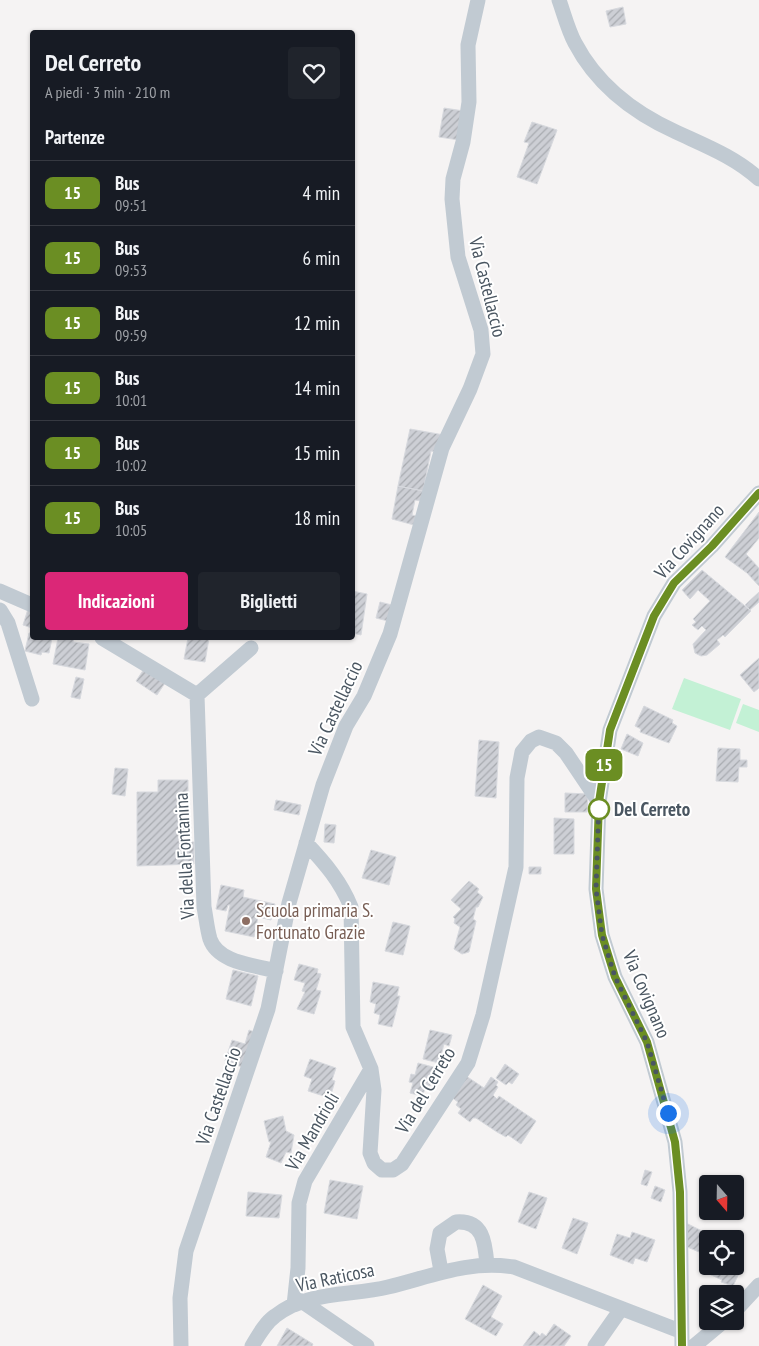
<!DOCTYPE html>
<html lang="it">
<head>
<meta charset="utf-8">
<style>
	body { margin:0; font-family:"PT Sans Narrow",sans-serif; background:#20242c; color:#f1f3f6; height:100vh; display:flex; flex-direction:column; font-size:19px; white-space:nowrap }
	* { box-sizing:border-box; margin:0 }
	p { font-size:16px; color:#9ea1a6 }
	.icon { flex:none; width:28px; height:28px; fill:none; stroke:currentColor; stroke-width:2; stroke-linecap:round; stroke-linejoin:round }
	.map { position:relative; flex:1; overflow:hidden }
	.side { position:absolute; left:30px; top:30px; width:325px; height:610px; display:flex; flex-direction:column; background:#171b24; border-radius:5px; box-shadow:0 1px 4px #0004 }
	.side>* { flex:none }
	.badge { padding:0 10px; border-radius:8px; font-size:18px; line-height:32px }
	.needle { width:32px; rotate:160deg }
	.fabs { position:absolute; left:699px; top:1175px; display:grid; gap:10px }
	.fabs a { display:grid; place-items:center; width:45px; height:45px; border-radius:5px; background:#171b24; box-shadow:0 1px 4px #0004; font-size:25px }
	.you { position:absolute; width:25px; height:25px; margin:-12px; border:4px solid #fff; border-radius:50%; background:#1a73e8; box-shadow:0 0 0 8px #1a73e833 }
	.map>.badge { position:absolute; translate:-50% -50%; box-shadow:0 0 0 2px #fff }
	h2 { padding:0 15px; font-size:19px; line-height:45px }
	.round { display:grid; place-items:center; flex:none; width:52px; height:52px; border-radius:5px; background:#20242c }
	.head { display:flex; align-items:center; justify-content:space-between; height:85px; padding:0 15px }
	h1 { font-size:24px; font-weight:600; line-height:38px }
	.primary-button { display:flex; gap:10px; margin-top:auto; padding:10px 15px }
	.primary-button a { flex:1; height:58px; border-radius:5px; background:#db2777; color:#fff; font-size:20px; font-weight:600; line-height:58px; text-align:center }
	.primary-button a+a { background:#20242c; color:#f1f3f6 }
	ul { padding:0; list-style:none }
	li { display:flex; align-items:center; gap:15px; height:65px; padding:0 15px; border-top:1px solid #363941 }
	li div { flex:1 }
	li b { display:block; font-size:19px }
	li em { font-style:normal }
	li .badge { min-width:55px; font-weight:700; text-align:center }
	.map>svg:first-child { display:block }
</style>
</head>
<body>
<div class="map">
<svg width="759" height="1346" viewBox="0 0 759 1346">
	<defs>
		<pattern id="building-hatch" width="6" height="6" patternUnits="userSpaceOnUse" patternTransform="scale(1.25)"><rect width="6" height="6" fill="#cdcfd5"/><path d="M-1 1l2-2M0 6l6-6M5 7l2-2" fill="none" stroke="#a8abb0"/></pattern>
	</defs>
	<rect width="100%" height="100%" fill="#f5f3f3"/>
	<path fill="#c3f1d5" d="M684,678L741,699L730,730L672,709Z
		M743,704L759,710V732L736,723Z"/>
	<path fill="url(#building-hatch)" stroke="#d7d9de" d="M623,7L626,24L610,27L606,11Z
		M444,108L464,111L459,140L439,137Z
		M532,122L557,130L537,184L517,177L529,143L524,142Z
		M410,429L444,435L436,452L431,451L423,491L398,486Z
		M398,486L423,491L421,501L415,500L412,515L416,516L414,525L392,519Z
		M759,512V538L746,554L759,568V586L747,573L725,557Z
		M702,570L751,611L725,637L723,635L717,640L720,644L707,655L701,656L695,653L693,644L706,630L702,626L698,630L692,625L696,622L693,619L710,601L698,590L690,599L682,590Z
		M352,591L367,594L361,635L352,633Z
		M759,592V602L750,610L745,605Z
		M380,602L392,605L388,621L376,618Z
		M28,609L32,610V628L23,625Z
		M29,633H32V638H52L49,653L42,652L41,655L25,651Z
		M58,638H74L73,642L89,644L85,670L53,664Z
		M188,638H209L205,662L184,659Z
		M759,658V688L754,692L740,675Z
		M146,666L167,680L157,695L136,681Z
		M76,677L84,679L80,699L71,697Z
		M644,706L673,720L672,723L677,726L669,743L640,732L641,729L635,726Z
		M627,734L643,743L638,756L621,749Z
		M479,740L499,742L496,798L475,796Z
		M718,748L740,749V760H747V767H739L738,782L716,781Z
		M115,768L128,769L125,796L112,794Z
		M158,780H188V842H194V864L137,866V792H158Z
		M565,793L588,794L587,812H565Z
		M276,800L301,805L299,815L274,810Z
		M554,818L574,819V854H554Z
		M325,824L336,825L334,843L324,842Z
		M371,850L396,857L389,885L362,878Z
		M529,867H541V874H529Z
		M469,881L479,889L477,892L483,897L478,907H476L473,919L476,921L469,952L462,954L454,949L460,927L454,923L455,919L453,917L461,909L451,900Z
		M221,885L244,890L243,897L275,904L271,920L258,917L254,937L225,931L230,905H228L226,911L216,909Z
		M393,922L410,926L403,955L385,951Z
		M299,964L318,969L317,973L321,974L316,990L321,991L314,1014L297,1009L305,992L302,991L305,983L294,980Z
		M233,970L258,976L251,1006L226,999Z
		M373,982L399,987L397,996H400L392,1027L378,1024L380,1015L374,1013L376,1004L370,1002Z
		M249,1030L257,1033L245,1068L225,1061L232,1040L245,1044Z
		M430,1030L452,1035L449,1046L444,1044L439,1063L423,1059Z
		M310,1059L336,1068L332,1080L335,1081L330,1098L308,1091L312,1079L304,1076Z
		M418,1063L437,1068L435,1076L433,1075L430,1086L427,1085L422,1096L410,1093L413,1083L409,1082L411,1074L415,1075Z
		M505,1064L519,1074L512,1084L509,1082L506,1085L496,1078Z
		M466,1076L484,1088L491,1077L498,1082L496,1085L498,1087L493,1095L497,1099L499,1096L536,1121L521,1144L508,1135L506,1137L497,1132L476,1118H473L470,1122L458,1113L461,1109L456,1105L458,1102L451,1097Z
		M283,1116L286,1131L294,1135L291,1153L286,1152L281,1163L266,1157L271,1142H269L264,1121Z
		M645,1170L652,1172L647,1186L641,1184Z
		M330,1180L363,1186L357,1219L324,1213Z
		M655,1186L665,1190L661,1202L651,1198Z
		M248,1192L282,1195L279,1218L246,1216Z
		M529,1192L547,1198L536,1229L518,1222Z
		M573,1218L588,1223L577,1254L562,1248Z
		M686,1223L708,1234L699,1252L685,1246Z
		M632,1232L655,1240L647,1262L635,1258L633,1264L610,1255L617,1234L630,1238Z
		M735,1261L743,1265L733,1286L721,1282L722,1280L707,1273L710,1266H735Z
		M483,1285L502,1296L491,1317L503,1324L496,1336L465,1319Z
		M554,1324L571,1336L564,1346H523L534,1331L540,1336L542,1333L546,1336Z
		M287,1328L313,1344L312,1346H277Z"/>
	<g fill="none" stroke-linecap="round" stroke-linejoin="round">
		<path stroke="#c1cad2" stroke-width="15" d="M559,0C564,14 568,30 575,43C597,85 634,113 676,132C706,146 735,157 759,179
			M0,591L32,605
			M0,610L8,623L32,699
			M102,638L197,695
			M251,648L197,695L204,907C206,917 207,929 210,939C218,963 255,965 276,971
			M306,843C325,863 341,882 351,907L353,1027L371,1069L374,1090L370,1153L374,1163L382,1170H393L402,1164L468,1063L483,1015L516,867L517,778L522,752L531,741L539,737L556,743L566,753L599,802
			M441,1271L437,1249L440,1233L456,1222C483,1220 485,1242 487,1264
			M303,1302L367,1346
			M294,1305L298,1268L299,1203L305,1181L371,1069
			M735,1311L759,1285
			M181,1346L180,1298L186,1251L268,1009L289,903L323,785L346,726L364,696L390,634L442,448L470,389L483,354L481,330L458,257L452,199L453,179L463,142L469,102L468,45L478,0
			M252,1346C258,1336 265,1323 275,1316C306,1291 352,1296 388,1287C433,1276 468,1260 514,1267L680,1331
			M595,1346L621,1309
			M682,1346L680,1192L675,1142L647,1042L615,977L602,935L596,889L599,802L610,730L654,616L674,583L712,546L759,493
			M694,1346L724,1321"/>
	</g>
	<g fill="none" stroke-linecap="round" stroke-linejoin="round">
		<defs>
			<path id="line" d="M682,1346L680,1192L675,1142L647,1042L615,977L602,935L596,889L599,802L610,730L654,616L674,583L712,546L759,493"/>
		</defs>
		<use href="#line" stroke="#fff" stroke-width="11"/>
		<use href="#line" stroke="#6b8e23" stroke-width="8"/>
		<path stroke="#4a5661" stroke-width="5" stroke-dasharray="0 9" d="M599,809V802L596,889L602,935L615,977L647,1042L668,1113"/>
	</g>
	<circle fill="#fff" stroke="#6b8e23" stroke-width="2.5" cx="599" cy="809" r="10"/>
	<circle fill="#8d6e63" stroke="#fff" stroke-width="2" cx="246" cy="921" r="5"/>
	<g text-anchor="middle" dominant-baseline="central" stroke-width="4" stroke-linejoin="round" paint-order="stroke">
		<g font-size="19" fill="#4a5661" stroke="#fff">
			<text transform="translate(488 287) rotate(76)">Via Castellaccio</text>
			<text transform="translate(689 541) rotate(-48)">Via Covignano</text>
			<text transform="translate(335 708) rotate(-65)">Via Castellaccio</text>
			<text transform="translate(184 856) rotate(-93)">Via della Fontanina</text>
			<text transform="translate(647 994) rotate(67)">Via Covignano</text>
			<text transform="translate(425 1090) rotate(-59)">Via del Cerreto</text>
			<text transform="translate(218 1096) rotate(-71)">Via Castellaccio</text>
			<text transform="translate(312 1131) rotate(-60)">Via Mandrioli</text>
			<text transform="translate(335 1277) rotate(-12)">Via Raticosa</text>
		</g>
		<g font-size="19" font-weight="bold" fill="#4a5661" stroke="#fff" text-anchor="start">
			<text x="614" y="809">Del Cerreto</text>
		</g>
		<g font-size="19" fill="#785e54" stroke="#fff" text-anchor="start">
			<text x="256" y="910">Scuola primaria S.<tspan x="256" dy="22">Fortunato Grazie</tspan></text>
		</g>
	</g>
</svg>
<div class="fabs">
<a><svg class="needle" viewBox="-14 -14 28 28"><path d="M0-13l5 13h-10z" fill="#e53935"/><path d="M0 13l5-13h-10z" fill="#9ea1a6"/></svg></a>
<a><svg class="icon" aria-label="locate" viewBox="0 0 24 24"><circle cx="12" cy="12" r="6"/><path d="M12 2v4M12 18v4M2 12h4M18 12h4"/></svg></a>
<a><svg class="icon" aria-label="layers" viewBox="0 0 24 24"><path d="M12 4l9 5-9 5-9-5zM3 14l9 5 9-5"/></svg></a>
</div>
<div class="you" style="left:668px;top:1113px"></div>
<b class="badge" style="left:604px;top:765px;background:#6b8e23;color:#fff">15</b>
<section class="side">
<div class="head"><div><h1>Del Cerreto</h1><p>A piedi · 3 min · 210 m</p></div><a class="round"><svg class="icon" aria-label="heart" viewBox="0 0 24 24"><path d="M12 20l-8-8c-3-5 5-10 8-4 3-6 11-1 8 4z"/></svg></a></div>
<h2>Partenze</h2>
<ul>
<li><span class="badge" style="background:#6b8e23;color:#fff">15</span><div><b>Bus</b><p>09:51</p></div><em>4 min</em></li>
<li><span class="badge" style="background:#6b8e23;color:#fff">15</span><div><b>Bus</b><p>09:53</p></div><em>6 min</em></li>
<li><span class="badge" style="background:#6b8e23;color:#fff">15</span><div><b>Bus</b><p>09:59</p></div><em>12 min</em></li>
<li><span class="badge" style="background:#6b8e23;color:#fff">15</span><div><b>Bus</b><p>10:01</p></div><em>14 min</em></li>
<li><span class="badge" style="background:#6b8e23;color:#fff">15</span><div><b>Bus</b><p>10:02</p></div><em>15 min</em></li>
<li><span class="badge" style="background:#6b8e23;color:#fff">15</span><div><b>Bus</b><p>10:05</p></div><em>18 min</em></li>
</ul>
<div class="primary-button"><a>Indicazioni</a><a>Biglietti</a></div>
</section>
</div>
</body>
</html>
